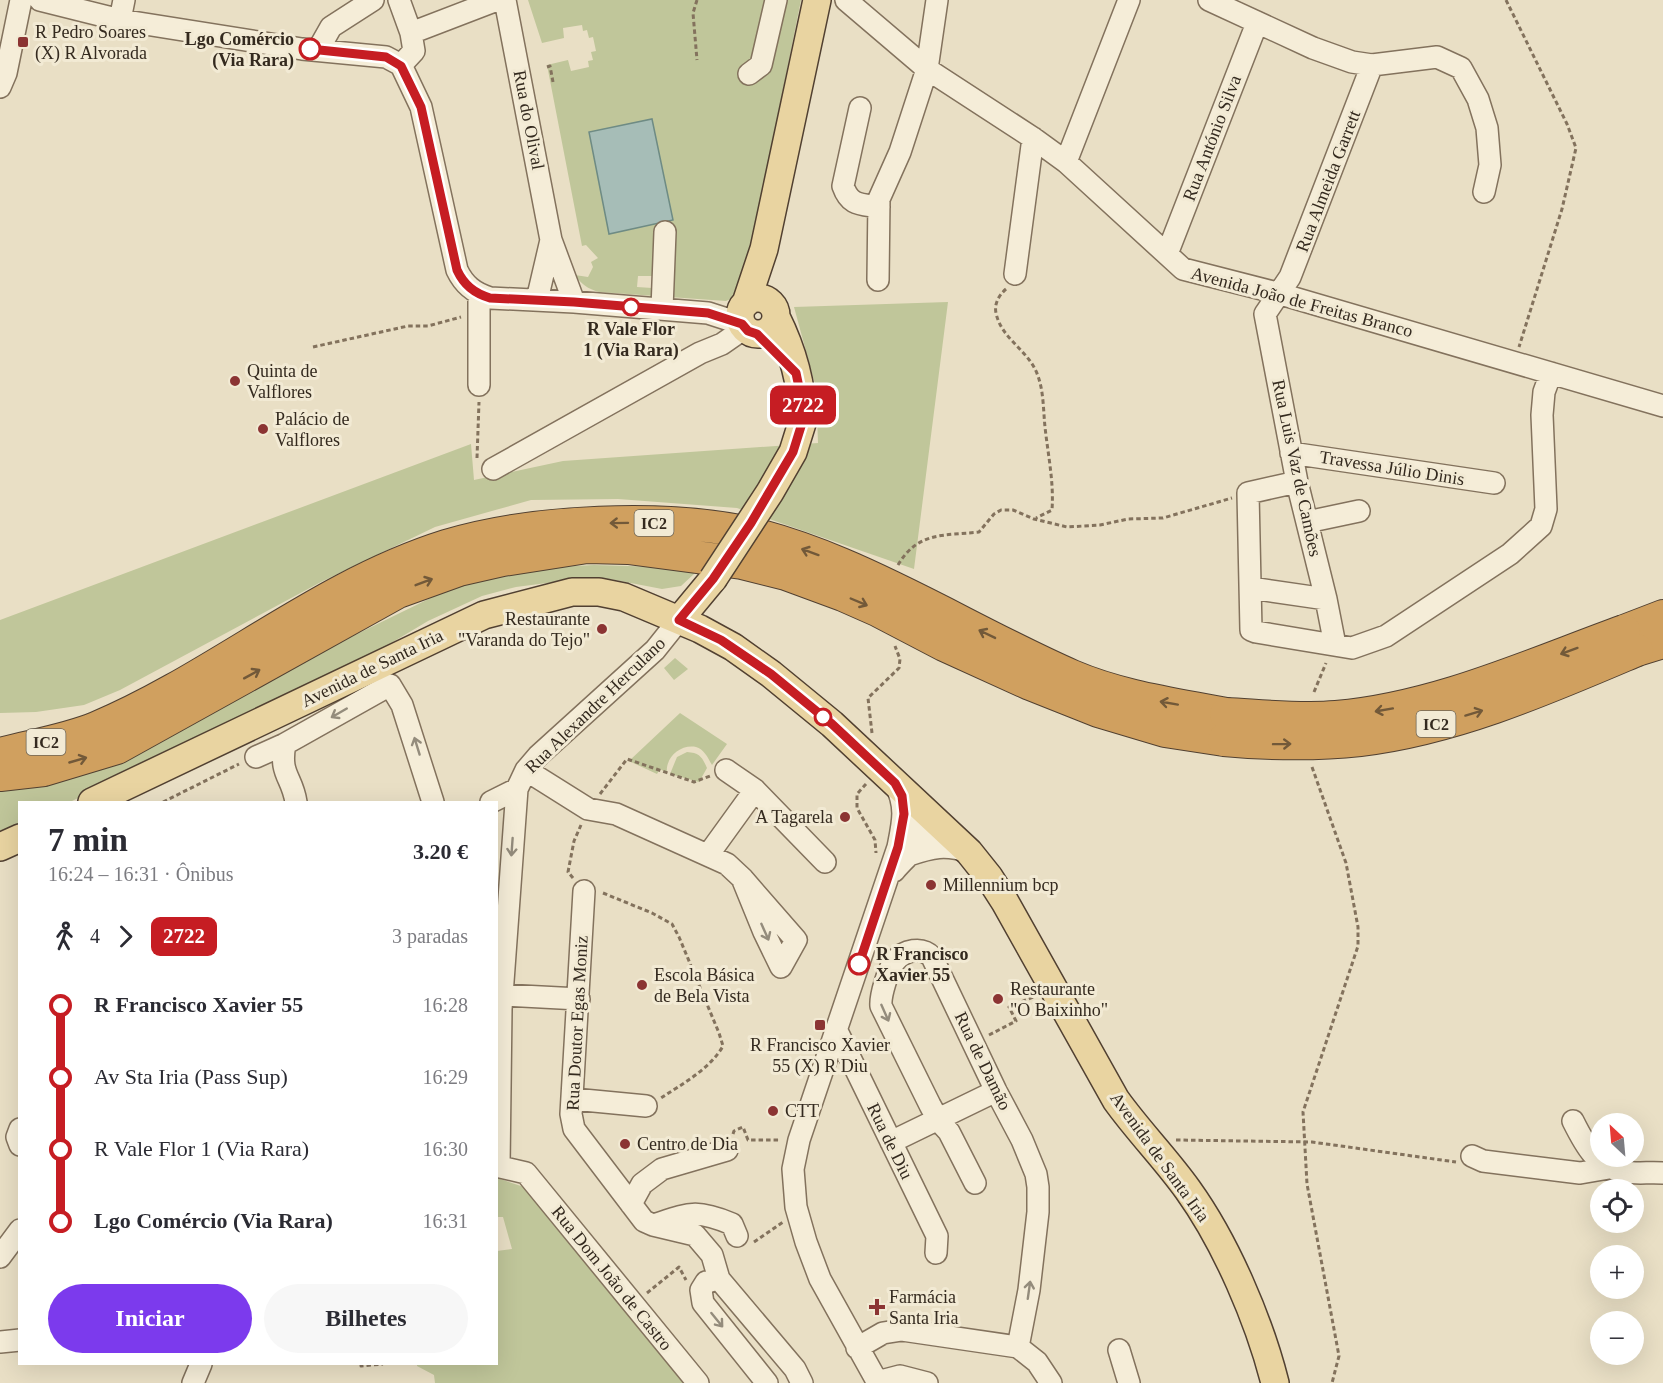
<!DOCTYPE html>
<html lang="pt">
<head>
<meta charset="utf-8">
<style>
	body { margin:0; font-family:Georgia,serif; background:#f7f7f7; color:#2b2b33; height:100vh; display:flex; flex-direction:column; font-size:22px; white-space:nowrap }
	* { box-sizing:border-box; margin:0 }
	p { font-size:20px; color:#7c7c81 }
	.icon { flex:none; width:33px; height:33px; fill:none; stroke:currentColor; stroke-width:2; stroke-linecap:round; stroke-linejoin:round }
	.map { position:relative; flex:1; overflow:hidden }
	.sheet { position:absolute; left:18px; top:801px; width:480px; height:564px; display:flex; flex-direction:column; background:#fff; border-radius:0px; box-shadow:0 6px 24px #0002 }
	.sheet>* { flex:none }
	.badge { padding:0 12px; border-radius:9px; font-size:21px; line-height:39px }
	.needle { width:39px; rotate:334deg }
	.fabs { position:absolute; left:1590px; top:1113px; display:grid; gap:12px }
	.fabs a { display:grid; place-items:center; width:54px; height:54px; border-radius:50%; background:#fff; box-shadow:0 6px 24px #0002; font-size:30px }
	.map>.badge { position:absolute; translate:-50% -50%; box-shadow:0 0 0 3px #fff }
	.legs { display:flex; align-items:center; gap:9px; height:66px; padding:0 30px; font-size:20px }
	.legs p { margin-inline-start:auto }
	.headline { display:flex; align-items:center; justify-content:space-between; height:102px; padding:0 30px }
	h1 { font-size:33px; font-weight:700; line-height:45px }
	.cta { display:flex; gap:12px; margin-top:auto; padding:12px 30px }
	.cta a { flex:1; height:69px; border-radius:36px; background:#7c3aed; color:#fff; font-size:24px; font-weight:700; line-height:69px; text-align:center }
	.cta a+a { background:#f7f7f7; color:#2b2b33 }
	ul { padding:0 30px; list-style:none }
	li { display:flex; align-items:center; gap:21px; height:72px; font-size:22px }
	li i { display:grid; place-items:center; width:9px; height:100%; margin:0 8px; background:currentColor }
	li i::after { content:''; width:15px; height:15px; margin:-8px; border:4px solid; border-radius:50%; background:#fff }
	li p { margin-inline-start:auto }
	li:first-child i { background:linear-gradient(#0000 50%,currentColor 0) }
	li:last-child i { background:linear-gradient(currentColor 50%,#0000 0) }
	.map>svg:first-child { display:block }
</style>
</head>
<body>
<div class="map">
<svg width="1663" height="1383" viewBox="0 0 1663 1383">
	<rect width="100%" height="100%" fill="#e9dfc5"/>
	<path fill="#c0c69a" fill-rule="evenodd" d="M528,0H801L752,244L735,297L726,301L599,292C588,289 581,284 575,275L588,277L593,267L591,262L598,258L586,245L582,246L547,65L568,60L571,71L589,67L588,61L593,60L591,52L596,51L593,37L589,38L587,30L583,31L582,25L563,28L564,38L542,43ZM638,276H653L652,288L637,287Z
		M948,302L914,569L737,508L618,499L531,500L435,527L321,582L120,690L84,705L36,712L0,713V620L471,444L474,480L563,461L818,443L816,388L794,307Z
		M594,565L696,568L694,574L681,586L662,589L610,579H578L516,587L482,596L428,621L371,655L285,695L70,802H20L19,829L0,839V791L41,785L177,729L236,700L318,653L445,591L481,578L538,568Z
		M675,658L688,669L674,680L664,668Z
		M680,713L727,744L712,765C708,758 704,749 696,747C680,744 665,758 667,773L660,769L657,774L629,761Z
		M687,752C700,753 702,757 707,768L699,782L670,774L677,757Z
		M497,1178L527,1188L698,1383H435L434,1375L417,1366V1364H496L497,1251L512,1249L503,1217H497Z"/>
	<path fill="#a6bdb7" stroke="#6e8b84" stroke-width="1.5" d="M652,119L673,220L609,234L589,132Z"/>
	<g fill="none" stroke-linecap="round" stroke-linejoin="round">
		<defs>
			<path id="minor" d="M40,0L120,20L302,49L386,57L401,65L421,107L457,270C464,285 474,293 490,298L574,302L708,313L742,324
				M399,0L411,33L414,51L401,65
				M505,0L551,240L574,302
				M846,0L927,69L1033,138L1066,162L1183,269L1277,293L1663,406
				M1209,0L1313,48L1352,62L1372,65L1437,57L1461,68L1478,99L1487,128L1490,165L1484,192
				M120,20L124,0
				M411,33L497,0
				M318,50L331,27L373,0
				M749,74L761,65L776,0
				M0,87L6,73L21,0
				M860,108L843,186C850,206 860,204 879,207
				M1066,162L1129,0
				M1167,254L1257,23
				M1015,274L1033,138
				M878,280L879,199L900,152L927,69L937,0
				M479,295V385
				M537,300L551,240
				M662,309L665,232
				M1291,453L1494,483
				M493,469L700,353L722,344L745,328
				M1297,482L1248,493L1251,630L1256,632L1352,648L1386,636L1510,554L1541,526L1546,509L1542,415L1544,392L1551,373
				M1307,522L1359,511
				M1251,588L1326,599
				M1335,645L1326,599L1297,482L1265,314L1290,277L1372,65
				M390,685L402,705L433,802
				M256,757L285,744
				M526,770L588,809L616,814L727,864L742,878L796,940L781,967L764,932L742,878
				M726,770L755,790L825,862
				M296,802C292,776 279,775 285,744L390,685
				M491,802L517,789
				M708,855L755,790
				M909,855C932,847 946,844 969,852
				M894,871C908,854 929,840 935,819L916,826L899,847
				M584,891L571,1114L574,1129L644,1221L653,1225L695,1235L712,1255L719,1279L795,1369L802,1383
				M503,995L579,999
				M837,1031L937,1236L936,1253
				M573,1099L646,1106
				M1573,1121C1585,1145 1596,1167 1625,1172C1637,1174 1650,1172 1663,1173
				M20,1129L17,1137L20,1145
				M891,1142L996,1091
				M1472,1156L1483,1161L1580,1173L1609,1168
				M496,1166L526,1173L698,1383
				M499,1166L501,1009L517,789L526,770L538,756L655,650L679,620
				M975,1183L949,1132L938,1120L930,1105L881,1006C880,996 888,969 895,961C904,950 922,946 932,957L996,1091L1022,1140L1036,1174L1038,1187V1212L1029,1290L1018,1347
				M631,1204L642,1184L662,1169L727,1150
				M654,1225C690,1213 696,1209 732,1224L737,1236
				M0,1257L20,1230
				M719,1279L706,1282L701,1290L703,1303L767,1383
				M0,1342L20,1340
				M857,1348L883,1333L902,1330L1018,1347L1037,1362L1051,1383
				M1119,1350L1129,1383
				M877,1382L900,1376L927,1383
				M193,1383L201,1364
				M878,1383L820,1279L806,1242L796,1207L793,1169L799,1140L898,847C903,822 907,807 895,783"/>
			<path id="major" d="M740 316a18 18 0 1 1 36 0a18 18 0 1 1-36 0Z
				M746,303L764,249L817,0
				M776,317C792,349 802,384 803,420
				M679,620L713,579
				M92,802L484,615L572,592H599L624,597L700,629L733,647L771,674L832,724L969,852L989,877L1005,902L1116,1100C1139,1132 1166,1159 1188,1190C1226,1243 1259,1320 1275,1383
				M0,847L20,838"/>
			<path id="highway" d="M1624,631L1663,616
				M1637,650L1663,642
				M0,754C30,746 67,740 96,728C217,677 319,586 446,546C532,520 666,514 754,534C784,542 813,552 841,564C920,597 994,642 1072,676C1121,697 1175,704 1226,714
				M0,775L44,770L117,748L398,592L459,570L503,560L587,547L628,548L742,563L786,574L843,595L877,610L944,645L1030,684L1098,711L1165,731L1224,740"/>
		</defs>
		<use href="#minor" stroke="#83725d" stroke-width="24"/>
		<use href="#major" stroke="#514031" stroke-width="30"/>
		<use href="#highway" stroke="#514031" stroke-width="34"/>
		<path stroke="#83725d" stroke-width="3" stroke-dasharray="4.5 3" stroke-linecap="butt" d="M697,0L693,13L697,60
			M1506,0L1567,124L1576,148L1562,209L1519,347
			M547,67L550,66L553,82
			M1006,289C999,295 994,304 996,313C1001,337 1024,348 1035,369C1044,387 1043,408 1045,427C1048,455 1054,482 1052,510L1036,518
			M313,347L408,326H428L461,317
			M477,458L479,402
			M898,565C918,531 944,536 979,532L994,514L1001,510H1013L1034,519L1067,527L1100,525L1128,519L1163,518L1232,498
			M1314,692L1326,663
			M872,733L868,698L899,668L900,659L895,646
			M1312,767L1346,863L1358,927V946L1303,1112L1307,1184L1339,1356L1332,1383
			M866,784L857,794V808L875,840L876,853
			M600,794L627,759L694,782L710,776
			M163,802L239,764
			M573,878L568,872L574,841L581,825
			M603,893L652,913L672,924L679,937L719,1033L723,1046C710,1069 682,1084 661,1098
			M989,1035L1016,1021L1009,1007L1033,997
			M733,1134L734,1131L743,1127L748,1140H780
			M1176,1140L1312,1142L1456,1162
			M754,1242L783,1222
			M647,1293L679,1267L686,1280
			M361,1364V1366L383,1364"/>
		<use href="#minor" stroke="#f5edd8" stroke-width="21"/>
		<use href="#major" stroke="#e9d4a1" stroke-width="27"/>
		<use href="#highway" stroke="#d0a05f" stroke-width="32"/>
		<defs>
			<path id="major-bridge" d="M713,579L770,492L793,452L803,420"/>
			<path id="highway-bridge" d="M1226,714C1263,716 1299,720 1336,717C1437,708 1530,665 1624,631
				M1224,740C1269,744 1315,745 1360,740C1455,729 1550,687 1637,650"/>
		</defs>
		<use href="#major-bridge" stroke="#514031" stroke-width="30" stroke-linecap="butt"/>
		<use href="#highway-bridge" stroke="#514031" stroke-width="34" stroke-linecap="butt"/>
		<use href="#major-bridge" stroke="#e9d4a1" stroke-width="27"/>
		<use href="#highway-bridge" stroke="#d0a05f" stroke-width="32"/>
	</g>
	<defs><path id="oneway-shaft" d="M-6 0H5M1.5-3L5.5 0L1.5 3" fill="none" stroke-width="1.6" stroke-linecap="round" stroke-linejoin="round" transform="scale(1.5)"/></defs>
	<g stroke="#725939">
		<use href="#oneway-shaft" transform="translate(619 523) rotate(179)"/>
		<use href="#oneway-shaft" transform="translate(810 552) rotate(-160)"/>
		<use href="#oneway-shaft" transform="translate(424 582) rotate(-21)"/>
		<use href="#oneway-shaft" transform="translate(859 602) rotate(23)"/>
		<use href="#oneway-shaft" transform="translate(987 634) rotate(-154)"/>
		<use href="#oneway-shaft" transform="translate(1569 651) rotate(160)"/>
		<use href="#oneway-shaft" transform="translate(252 674) rotate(-29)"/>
		<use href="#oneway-shaft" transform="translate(1169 703) rotate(-170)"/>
		<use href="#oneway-shaft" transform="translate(1384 710) rotate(170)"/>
		<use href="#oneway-shaft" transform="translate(1474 713) rotate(-17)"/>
		<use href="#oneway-shaft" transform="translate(1282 744) rotate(-1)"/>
		<use href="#oneway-shaft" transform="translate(78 760) rotate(-16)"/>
	</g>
	<g stroke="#948c7c">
		<use href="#oneway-shaft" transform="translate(339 713) rotate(150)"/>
		<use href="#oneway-shaft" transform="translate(417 746) rotate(-107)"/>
		<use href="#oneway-shaft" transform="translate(512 847) rotate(94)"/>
		<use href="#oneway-shaft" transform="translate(765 932) rotate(66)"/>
		<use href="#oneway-shaft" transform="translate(885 1013) rotate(66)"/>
		<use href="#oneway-shaft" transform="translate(1029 1290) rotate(-82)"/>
		<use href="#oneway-shaft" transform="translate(717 1320) rotate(51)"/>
	</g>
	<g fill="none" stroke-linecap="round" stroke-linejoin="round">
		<defs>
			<path id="line-1" d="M310,49L386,57L401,66L421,107L457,270C464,285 474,293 490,298L574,302L708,313L742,324L748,331L757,334L796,373L803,406V420L793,452L751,523L713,579L679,620L721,640L771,674L832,724L895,783L902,796L904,814L898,847L859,964"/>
		</defs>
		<use href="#line-1" stroke="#fff" stroke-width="14"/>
		<use href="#line-1" stroke="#c61d23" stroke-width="9"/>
	</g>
	<g fill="#8b3433" stroke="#f2ead4" stroke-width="2">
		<rect x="17" y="36" width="12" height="12" rx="3"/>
		<circle cx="235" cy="381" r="6"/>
		<circle cx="263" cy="429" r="6"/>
		<circle cx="602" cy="629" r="6"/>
		<circle cx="845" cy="817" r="6"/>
		<circle cx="931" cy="885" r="6"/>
		<circle cx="642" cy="985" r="6"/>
		<circle cx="998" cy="999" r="6"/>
		<rect x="814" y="1019" width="12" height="12" rx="3"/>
		<circle cx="773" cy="1111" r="6"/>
		<circle cx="625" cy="1144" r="6"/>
		<path d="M874 1298h6v6h6v6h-6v6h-6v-6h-6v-6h6z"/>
	</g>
	<g fill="#fff" stroke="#c61d23" stroke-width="3">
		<circle cx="310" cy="49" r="10"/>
		<circle cx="631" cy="307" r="8"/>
		<circle cx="823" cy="717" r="8"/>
		<circle cx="859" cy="964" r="10"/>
	</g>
	<g text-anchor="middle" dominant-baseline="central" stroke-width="6" stroke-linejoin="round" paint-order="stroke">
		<g fill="#f2ead4" stroke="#6d6455" stroke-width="1.5">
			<rect x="634.5" y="510" width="39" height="26" rx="4.5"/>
			<rect x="1416.5" y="711" width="39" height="26" rx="4.5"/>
			<rect x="26.5" y="729" width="39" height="26" rx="4.5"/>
		</g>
		<g font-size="16" font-weight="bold" fill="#342a1f">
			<text x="654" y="523">IC2</text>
			<text x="1436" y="724">IC2</text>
			<text x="46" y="742">IC2</text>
		</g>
		<g font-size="18" fill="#342a1f" stroke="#f2ead4" text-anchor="start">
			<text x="35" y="32">R Pedro Soares<tspan x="35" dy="21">(X) R Alvorada</tspan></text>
			<text x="247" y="371">Quinta de<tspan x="247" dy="21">Valflores</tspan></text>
			<text x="275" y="419">Palácio de<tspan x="275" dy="21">Valflores</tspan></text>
			<text x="590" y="619" text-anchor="end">Restaurante<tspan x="590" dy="21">"Varanda do Tejo"</tspan></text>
			<text x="833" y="817" text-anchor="end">A Tagarela</text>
			<text x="943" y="885">Millennium bcp</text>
			<text x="654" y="975">Escola Básica<tspan x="654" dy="21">de Bela Vista</tspan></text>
			<text x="1010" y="989">Restaurante<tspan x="1010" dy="21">"O Baixinho"</tspan></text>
			<text x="820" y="1045" text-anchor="middle">R Francisco Xavier<tspan x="820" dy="21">55 (X) R Diu</tspan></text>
			<text x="785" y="1111">CTT</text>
			<text x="637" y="1144">Centro de Dia</text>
			<text x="889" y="1297">Farmácia<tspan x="889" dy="21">Santa Iria</tspan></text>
		</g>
		<g font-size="18" font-weight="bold" fill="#342a1f" stroke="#f2ead4" text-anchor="end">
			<text x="294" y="39">Lgo Comércio<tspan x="294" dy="21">(Via Rara)</tspan></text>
			<text x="631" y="329" text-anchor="middle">R Vale Flor<tspan x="631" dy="21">1 (Via Rara)</tspan></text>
			<text x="876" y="954" text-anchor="start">R Francisco<tspan x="876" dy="21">Xavier 55</tspan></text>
		</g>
		<g font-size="18" fill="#342a1f" stroke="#f2ead4">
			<text transform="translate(529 120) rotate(79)">Rua do Olival</text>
			<text transform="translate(1212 138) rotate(-69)">Rua António Silva</text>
			<text transform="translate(1328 181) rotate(-69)">Rua Almeida Garrett</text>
			<text transform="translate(1302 302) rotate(15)">Avenida João de Freitas Branco</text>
			<text transform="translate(1297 468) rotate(78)">Rua Luis Vaz de Camões</text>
			<text transform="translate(1392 468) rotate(9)">Travessa Júlio Dinis</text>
			<text transform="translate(372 668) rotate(-26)">Avenida de Santa Iria</text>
			<text transform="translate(595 705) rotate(-44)">Rua Alexandre Herculano</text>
			<text transform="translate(577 1023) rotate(-87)">Rua Doutor Egas Moniz</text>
			<text transform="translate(983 1061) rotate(64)">Rua de Damão</text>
			<text transform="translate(890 1141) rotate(64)">Rua de Diu</text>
			<text transform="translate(1160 1157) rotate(54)">Avenida de Santa Iria</text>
			<text transform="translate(612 1278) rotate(51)">Rua Dom João de Castro</text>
		</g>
	</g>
</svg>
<div class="fabs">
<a><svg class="needle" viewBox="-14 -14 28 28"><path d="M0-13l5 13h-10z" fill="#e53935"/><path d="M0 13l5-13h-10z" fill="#7c7c81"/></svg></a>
<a><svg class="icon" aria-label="locate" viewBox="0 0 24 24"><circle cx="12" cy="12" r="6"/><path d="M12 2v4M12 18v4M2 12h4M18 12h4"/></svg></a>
<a>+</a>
<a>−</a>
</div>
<b class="badge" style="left:803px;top:405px;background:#c61d23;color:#fff">2722</b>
<section class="sheet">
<div class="headline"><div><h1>7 min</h1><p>16:24 – 16:31 · Ônibus</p></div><b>3.20 €</b></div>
<div class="legs"><svg class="icon" aria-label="walk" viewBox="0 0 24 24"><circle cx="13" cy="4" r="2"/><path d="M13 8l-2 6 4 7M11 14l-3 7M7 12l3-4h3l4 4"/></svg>4<svg class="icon" aria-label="forward" viewBox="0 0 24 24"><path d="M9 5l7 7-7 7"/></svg><b class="badge" style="background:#c61d23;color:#fff">2722</b><p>3 paradas</p></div>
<ul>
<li><i style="color:#c61d23"></i><b>R Francisco Xavier 55</b><p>16:28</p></li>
<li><i style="color:#c61d23"></i><span>Av Sta Iria (Pass Sup)</span><p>16:29</p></li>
<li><i style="color:#c61d23"></i><span>R Vale Flor 1 (Via Rara)</span><p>16:30</p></li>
<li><i style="color:#c61d23"></i><b>Lgo Comércio (Via Rara)</b><p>16:31</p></li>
</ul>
<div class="cta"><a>Iniciar</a><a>Bilhetes</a></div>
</section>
</div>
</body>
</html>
